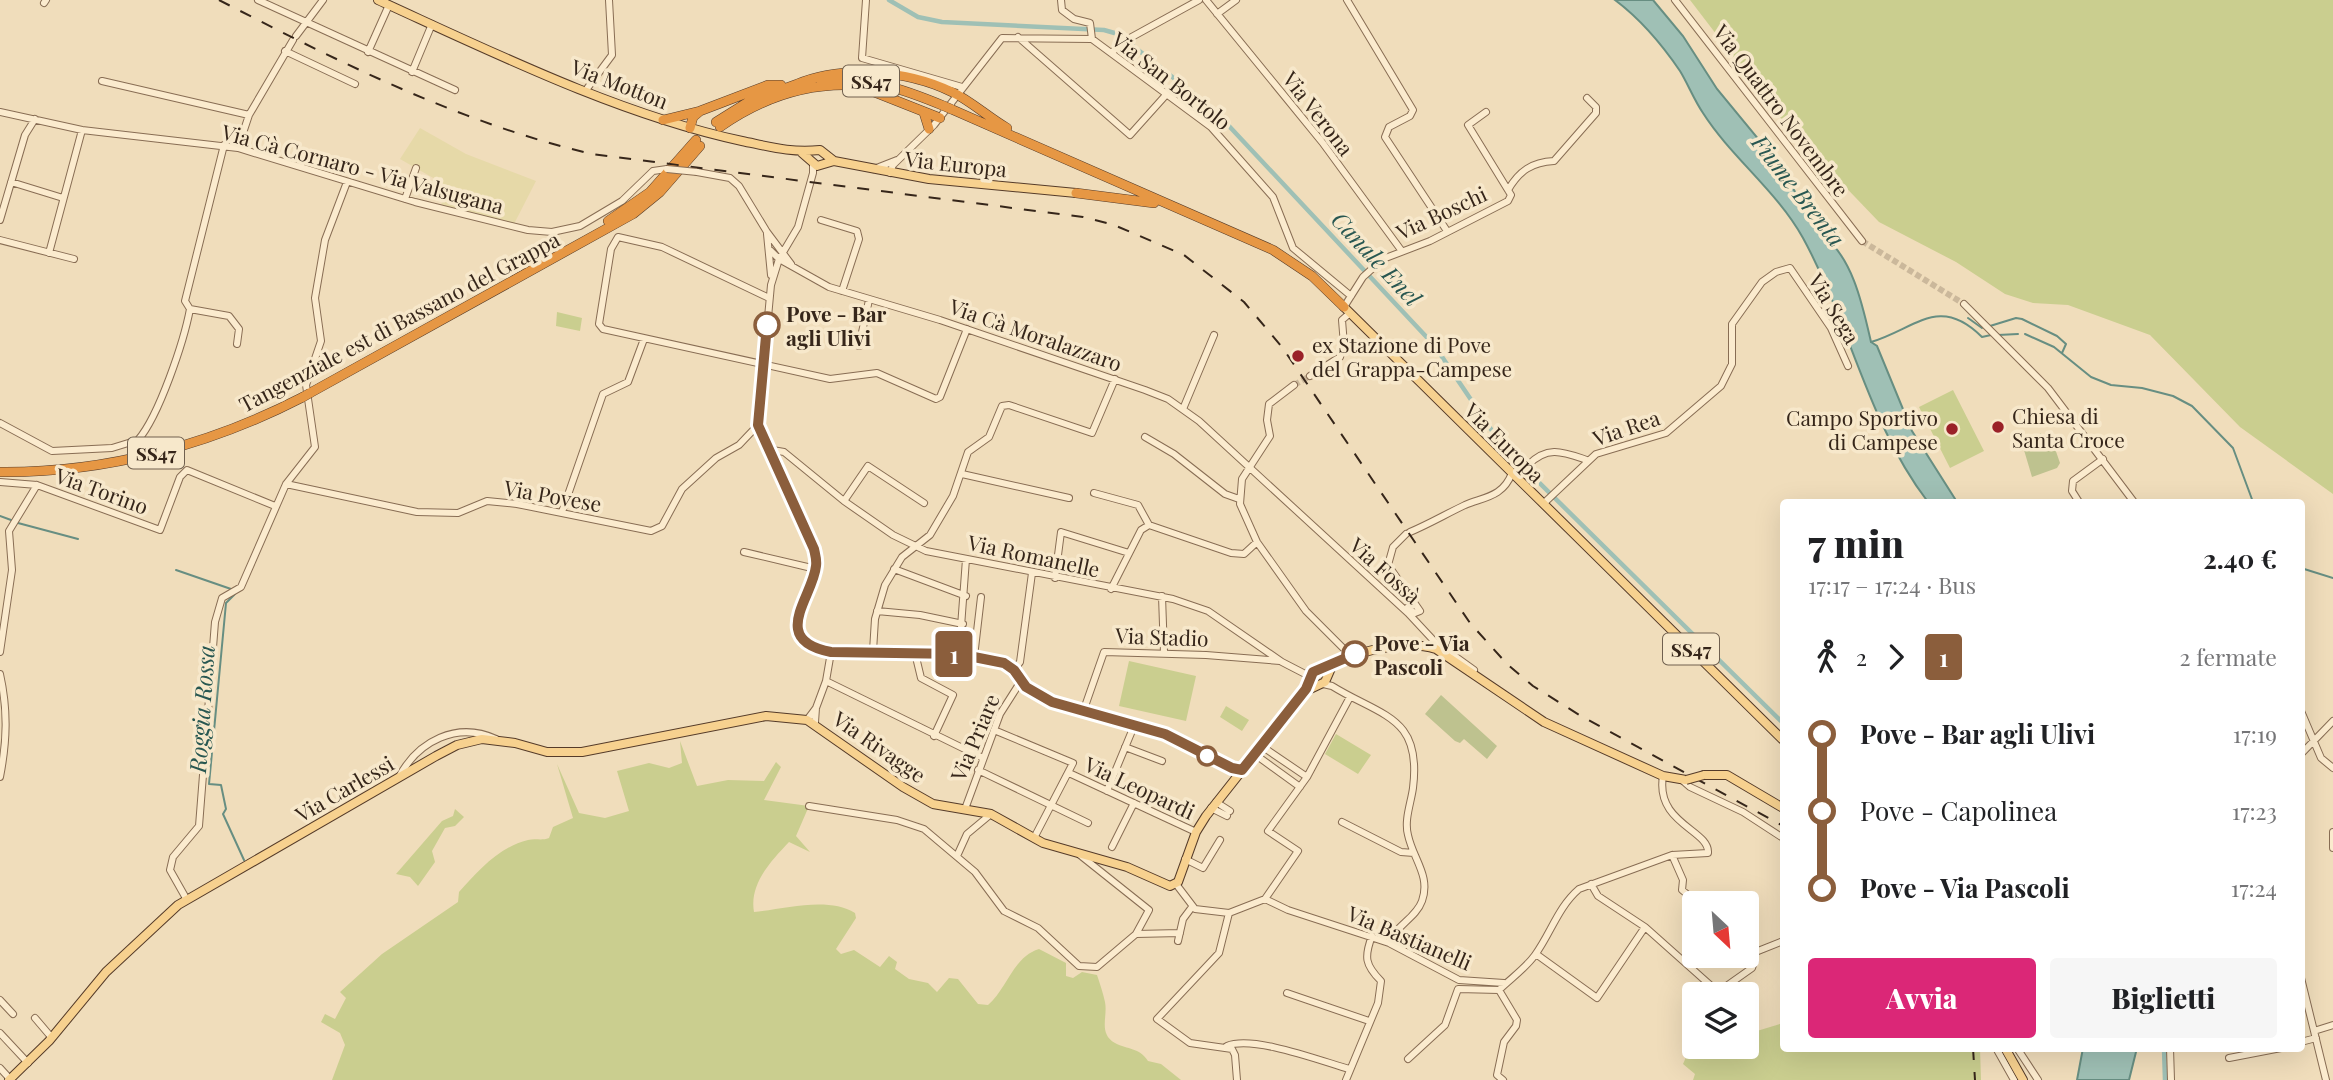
<!DOCTYPE html>
<html lang="it">
<head>
<meta charset="utf-8">
<style>
	body { margin:0; font-family:"Playfair Display",serif; background:#f6f6f6; color:#202124; height:100vh; display:flex; flex-direction:column; font-size:26px; white-space:nowrap }
	* { box-sizing:border-box; margin:0 }
	p { font-size:23px; color:#757577 }
	.icon { flex:none; width:38px; height:38px; fill:none; stroke:currentColor; stroke-width:2; stroke-linecap:round; stroke-linejoin:round }
	.map { position:relative; flex:1; overflow:hidden }
	.sheet { position:absolute; left:1780px; top:499px; width:525px; height:553px; display:flex; flex-direction:column; background:#fff; border-radius:7px; box-shadow:0 7px 28px #0002 }
	.sheet>* { flex:none }
	.badge { padding:0 14px; border-radius:5px; font-size:24px; line-height:46px }
	.needle { width:46px; rotate:154deg }
	.controls { position:absolute; left:1682px; top:891px; display:grid; gap:14px }
	.controls a { display:grid; place-items:center; width:77px; height:77px; border-radius:7px; background:#fff; box-shadow:0 7px 28px #0002; font-size:35px }
	.map>.badge { position:absolute; translate:-50% -50%; box-shadow:0 0 0 4px #fff }
	.legs { display:flex; align-items:center; gap:10px; height:77px; padding:0 28px; font-size:23px }
	.legs p { margin-inline-start:auto }
	.head { display:flex; align-items:center; justify-content:space-between; height:119px; padding:0 28px }
	h1 { font-size:38px; font-weight:800; line-height:52px }
	.primary-button { display:flex; gap:14px; margin-top:auto; padding:14px 28px }
	.primary-button a { flex:1; height:80px; border-radius:7px; background:#db2777; color:#fff; font-size:28px; font-weight:800; line-height:80px; text-align:center }
	.primary-button a+a { background:#f6f6f6; color:#202124 }
	ul { padding:0 28px; list-style:none }
	li { display:flex; align-items:center; gap:24px; height:77px; font-size:26px }
	li i { display:grid; place-items:center; width:10px; height:100%; margin:0 9px; background:currentColor }
	li i::after { content:''; width:18px; height:18px; margin:-9px; border:5px solid; border-radius:50%; background:#fff }
	li p { margin-inline-start:auto }
	li:first-child i { background:linear-gradient(#0000 50%,currentColor 0) }
	li:last-child i { background:linear-gradient(currentColor 50%,#0000 0) }
	.map>svg:first-child { display:block }
</style>
</head>
<body>
<div class="map">
<svg width="2333" height="1080" viewBox="0 0 2333 1080">
	<rect width="100%" height="100%" fill="#f0ddbb"/>
	<path fill="#e6d9a8" d="M420,128L466,154L536,181L514,224L440,207L449,187L400,159Z"/>
	<path fill="#cace8f" d="M1690,0H2333V494L2240,427L2150,335L2068,305L2033,303L2005,294L1956,262L1879,222L1785,124Z
		M557,312L582,318L580,331L556,326Z
		M1953,390L1984,451L1950,468L1919,407Z
		M1129,661L1196,676L1186,721L1119,706Z
		M1226,706L1249,720L1242,731L1220,717Z
		M1336,734L1371,755L1358,774L1325,754Z
		M680,741L697,786L728,780L764,781L776,762L781,767L764,800L809,806L796,836L810,852L789,842C771,861 749,884 754,912C784,909 828,896 855,913L856,918L836,949L841,954L854,950L880,967L889,956L897,962L895,969L909,979L928,983L937,992L949,978L958,979L978,1004L988,1005C1007,989 1013,957 1039,949L1066,963V976L1073,978L1082,972L1097,975C1100,984 1103,993 1105,1002C1108,1017 1098,1033 1115,1043C1128,1050 1139,1047 1148,1061L1161,1064L1181,1080H332L345,1045L340,1033L321,1022L325,1014L335,1019L346,998L340,992L382,954L458,902L459,892C478,871 499,847 528,840C536,838 541,841 549,838L553,827L573,818L557,764L579,813L605,818L629,811L617,771L649,763L669,768L682,763Z
		M455,809L464,817L455,826L445,828L432,851L435,862L418,886L410,877L396,874L442,821L453,816Z
		M1693,1001L1694,1046H1746L1747,1034L1783,1023V1048H1980L1981,1080H1693L1695,1074L1683,1064C1691,1047 1696,1028 1687,1011Z"/>
	<path fill="#bec28f" d="M2041,433L2043,438L2052,440L2060,463L2057,468L2032,477L2021,440H2030Z
		M1441,695L1497,746L1487,759L1464,739L1460,743L1455,741L1425,714Z"/>
	<path fill="#9fc0b5" stroke="#678e82" stroke-width="2" d="M1615,0H1653L1683,36L1717,89L1774,158L1822,235C1853,257 1863,307 1871,342L1877,346L1912,431L1957,502H1928C1868,424 1850,324 1803,238C1777,191 1731,157 1703,113C1694,100 1688,84 1680,71C1663,46 1639,18 1615,0Z
		M2083,1048H2137L2129,1080H2077Z"/>
	<g fill="none" stroke-linecap="round" stroke-linejoin="round">
		<path stroke="#678e82" stroke-width="2" d="M1968,318L1982,328
			M1990,326L2016,318L2022,319L2057,336L2066,344L2062,353
			M2025,334L2054,347L2091,377L2111,385L2142,388L2173,396L2192,406L2233,448L2253,502
			M1998,335L2018,334
			M1871,342C1915,329 1939,294 1982,337L1991,335
			M0,516L11,520
			M18,523L78,539
			M2301,568L2333,578
			M176,570L231,589
			M235,594L226,603L209,784L221,785L226,809L223,814L244,860"/>
		<path stroke="#9fc0b5" stroke-width="4.5" d="M889,0L918,17L942,22L1104,30L1118,34L1214,110L1434,345L1503,447L1783,723
			M2164,1048L2165,1080"/>
		<path stroke="#cbb89b" stroke-width="6" stroke-dasharray="6 3" stroke-linecap="butt" d="M1862,241L1964,304
			M1294,385L1310,376"/>
		<defs>
			<path id="minor" d="M258,0L455,90
				M866,0L862,58L962,87
				M1061,0L1062,10L1074,19L1090,23L1092,39
				M1206,0L1322,142L1401,250
				M1347,0L1413,110L1410,116L1389,127L1385,137L1447,231
				M1675,0L1862,241
				M44,3L46,0
				M1217,14L1236,0
				M296,36L323,0
				M1018,37L1130,135L1165,96
				M285,51L355,84
				M368,52L389,5
				M1111,53L1130,38L1199,0
				M412,72L432,24
				M102,81L249,115
				M586,90L612,55L609,0
				M0,112L82,130L238,148L415,202L528,230L552,232L580,226L622,201L653,171L667,169
				M238,148L249,115L293,40
				M813,163V173L798,227L779,259L771,285L758,425L814,549C815,554 817,560 816,566C813,597 768,640 831,652L959,654L1004,663L1014,670L1026,687L1052,702L1165,734L1232,768L1242,770
				M874,169L897,160
				M697,172L730,178L739,186L767,232L791,264
				M890,173L893,165L934,125L1002,38L1092,39L1111,53L1211,127L1273,197L1293,248L1351,296
				M11,182L63,198
				M1508,190C1519,171 1532,162 1554,161L1596,113V107L1587,98
				M405,199L416,168
				M0,220L25,135L35,119
				M821,220L857,231L859,239L842,291
				M767,234L771,275
				M0,240L74,259
				M770,250L779,259L829,287L940,320L1145,390L1168,399L1199,421L1408,613L1435,642L1474,670
				M49,253L82,130
				M769,298L662,247L618,237L611,249L599,324L603,329L830,379L877,373L936,399L940,397L967,329
				M1964,304L2048,388L2134,502
				M1344,307L1363,277L1383,259L1430,241L1508,201L1511,195L1468,125L1486,112
				M190,309L185,301L224,145
				M190,309L229,316L239,329L237,344
				M859,346L869,300
				M1310,376L1340,357L1344,345L1342,320L1350,313
				M1294,385L1269,404L1267,420L1270,436L1242,479L1240,504L1257,542L1306,611L1350,655
				M1183,409L1214,335
				M0,423L52,451L112,448L138,440C159,416 184,341 190,309
				M1145,437L1174,454L1225,494L1239,499
				M767,449L784,452L844,501L893,535L926,551L1173,599L1208,611L1282,662L1311,677
				M1528,465C1548,445 1563,452 1587,460
				M962,474L1069,498
				M0,482L37,485L160,530L180,477L187,470L275,506
				M286,484L417,512L458,513L487,501L517,504L651,531L662,526L682,489L716,458L739,445L758,425
				M1094,493L1138,505L1149,525
				M844,501L868,466L924,503
				M2079,502L2072,491L2073,481L2103,459
				M1543,504L1596,454L1666,433L1721,386L1732,364V324L1762,282L1776,272L1790,268L1831,328L1848,366
				M562,512L603,394L628,382L644,339
				M1410,532C1429,524 1446,514 1465,505C1484,497 1503,497 1512,473
				M1406,534L1393,547L1388,565L1420,611L1415,613L1407,608
				M744,552L816,569
				M894,569L966,596
				M1055,578L1061,532L1129,553
				M1111,589L1141,530L1149,525L1231,553L1244,554L1257,542
				M1162,596L1164,653
				M877,611L920,615L963,624
				M873,651L875,619L885,585L902,557L930,535L953,496L968,452L989,437L1002,406L1009,405L1092,433L1115,379
				M0,652L12,570L9,531L37,485
				M915,653L921,678L953,695L934,736
				M959,654L966,559
				M974,657L981,597
				M1014,670L1020,662L1032,573
				M0,674C8,710 7,741 0,777
				M826,681L983,758
				M1323,684L1332,686C1382,717 1422,716 1413,788C1411,803 1404,820 1408,835C1413,859 1431,876 1422,901C1416,918 1395,926 1389,943
				M816,708L826,681L831,652
				M2301,711L2321,758L2333,768
				M1083,712L1104,652L1206,655L1280,661
				M807,720L816,708L815,722
				M994,730L1073,763L1034,838
				M1260,745L1307,777
				M1125,747L1162,761
				M1253,753L1300,787
				M2301,754L2333,721
				M978,770L1088,823
				M1069,773L1196,832
				M399,777C418,741 457,721 496,739
				M1682,780L1690,787L1743,812L1783,838
				M1107,791L1134,726
				M1216,802L1230,811
				M809,806L897,820L924,829L975,872L1004,911L1038,928L1079,966L1097,967L1136,934L1149,910L1080,855
				M1211,808L1227,816
				M965,809L1000,714L1021,681
				M1342,822L1401,852L1414,853
				M2333,832V848
				M1112,847L1134,803
				M1672,855L1683,880L1682,890L1698,903
				M957,856L967,834L991,814
				M1185,859L1203,868L1220,840
				M1176,884L1195,909L1229,913L1265,899L1298,851L1268,831L1307,777L1350,697
				M1591,884L1598,896L1645,927L1718,992L1752,968L1755,959L1746,948
				M1265,899L1288,910L1389,943L1459,980L1504,983
				M187,900L170,870L173,857L199,826L215,622L222,598L241,587L286,484L315,447L306,385L321,341L315,298L325,240L347,182
				M1229,913L1219,953L1157,1019L1190,1043L1232,1049L1235,1055L1237,1080
				M1136,934L1180,933
				M1178,941L1183,919L1192,907
				M1753,953L1783,941
				M1536,954L1597,998L1645,927
				M2301,978L2326,1080
				M1499,990L1517,1020L1516,1026L1504,1042L1497,1075L1503,1080
				M1287,993L1369,1021
				M0,1000L13,1014
				M35,1018L52,1038
				M2314,1031L2333,1025
				M0,1033L28,1063
				M2301,1042L2316,1038
				M1227,1046C1253,1035 1321,1061 1349,1069
				M1996,1048L2014,1080
				M2017,1048L2038,1080
				M2170,1048L2171,1080
				M2229,1058L2281,1048
				M1408,1059L1445,1025L1458,989L1499,990C1510,979 1525,969 1535,955C1551,933 1558,907 1579,889L1672,855L1708,853C1710,830 1655,824 1663,776
				M0,1068L10,1079
				M1346,1080L1378,1003L1381,981C1365,965 1364,957 1372,936"/>
			<path id="major" d="M378,0C492,52 620,115 742,141C771,147 791,153 820,150L834,161
				M802,153L817,166L834,161L929,179L1076,193
				M1344,307L1783,740
				M1306,691L1325,682L1332,666
				M1704,775H1727L1783,808
				M2005,1048L2023,1080
				M9,1080L49,1041L106,972L178,905L436,756L457,745L482,739L515,743L547,752H582L766,716L807,720L903,787L933,804L991,814L1043,843L1127,867L1170,886L1178,882L1196,832L1206,816L1304,692L1313,672C1343,656 1401,637 1436,649L1544,722L1663,776L1686,780"/>
			<path id="highway" d="M821,80C866,76 903,89 944,106
				M797,84C843,65 907,70 952,92C971,101 988,117 1007,128
				M859,86L940,118
				M951,109L1273,250L1312,276L1344,307
				M924,113L929,129
				M663,120L700,111L768,85H781
				M716,122L748,102L800,83
				M720,127C763,97 811,81 863,86
				M690,128L693,117L699,112
				M1076,193L1154,203
				M608,221L650,192L696,140
				M310,393L633,214L660,192L700,146
				M0,472C106,473 210,445 303,397"/>
		</defs>
		<use href="#minor" stroke="#886d54" stroke-width="8"/>
		<use href="#major" stroke="#553b29" stroke-width="10"/>
		<use href="#highway" stroke="#553b29" stroke-width="10"/>
		<use href="#minor" stroke="#fbebce" stroke-width="6"/>
		<use href="#major" stroke="#f7d18f" stroke-width="8"/>
		<use href="#highway" stroke="#e69744" stroke-width="9"/>
		<path stroke="#36261a" stroke-width="2" stroke-dasharray="12 12" stroke-linecap="butt" d="M219,0C339,62 460,123 592,154L1083,217L1114,225L1184,255L1244,302L1282,347L1470,623L1508,665L1533,686L1581,716L1783,826
			M1973,1048L1975,1080"/>
		<defs>
			<path id="minor-bridge" d="M667,169L697,172"/>
			<path id="major-bridge" d="M1686,780L1704,775"/>
			<path id="highway-bridge" d="M944,106L951,109
				M303,397L310,393"/>
		</defs>
		<use href="#minor-bridge" stroke="#886d54" stroke-width="8" stroke-linecap="butt"/>
		<use href="#major-bridge" stroke="#553b29" stroke-width="10" stroke-linecap="butt"/>
		<use href="#highway-bridge" stroke="#553b29" stroke-width="10" stroke-linecap="butt"/>
		<use href="#minor-bridge" stroke="#fbebce" stroke-width="6"/>
		<use href="#major-bridge" stroke="#f7d18f" stroke-width="8"/>
		<use href="#highway-bridge" stroke="#e69744" stroke-width="9"/>
	</g>
	<g fill="none" stroke-linecap="round" stroke-linejoin="round">
		<defs>
			<path id="line-1" d="M767,325L758,425L814,549C815,554 817,560 816,566C813,597 768,640 831,652L959,654L1004,663L1014,670L1026,687L1052,702L1165,734L1232,768L1242,770L1306,689L1313,672L1355,654"/>
		</defs>
		<use href="#line-1" stroke="#fff" stroke-width="16"/>
		<use href="#line-1" stroke="#8b5e3c" stroke-width="10"/>
	</g>
	<g fill="#fff" stroke="#8b5e3c" stroke-width="3.5">
		<circle cx="767" cy="325" r="12"/>
		<circle cx="1355" cy="654" r="12"/>
		<circle cx="1207" cy="756" r="9"/>
	</g>
	<g fill="#9a2128" stroke="#f7e8cb" stroke-width="2.5">
		<circle cx="1298" cy="356" r="7"/>
		<circle cx="1998" cy="427" r="7"/>
		<circle cx="1952" cy="429" r="7"/>
	</g>
	<g text-anchor="middle" dominant-baseline="central" stroke-width="7" stroke-linejoin="round" paint-order="stroke">
		<g fill="#f7e8cb" stroke="#70604f" stroke-width="2">
			<rect x="843" y="65.5" width="56" height="31" rx="5"/>
			<rect x="128" y="437.5" width="56" height="31" rx="5"/>
			<rect x="1663" y="633.5" width="56" height="31" rx="5"/>
		</g>
		<g font-size="19" font-weight="bold" fill="#36261a">
			<text x="871" y="81">SS47</text>
			<text x="156" y="453">SS47</text>
			<text x="1691" y="649">SS47</text>
		</g>
		<g font-size="21" fill="#36261a" stroke="#f7e8cb">
			<text transform="translate(1172 80) rotate(38)">Via San Bortolo</text>
			<text transform="translate(620 83) rotate(21)">Via Motton</text>
			<text transform="translate(1782 110) rotate(53)">Via Quattro Novembre</text>
			<text transform="translate(1319 113) rotate(52)">Via Verona</text>
			<text transform="translate(956 163) rotate(6)">Via Europa</text>
			<text transform="translate(363 168) rotate(15)">Via Cà Cornaro - Via Valsugana</text>
			<text transform="translate(1441 212) rotate(-25)">Via Boschi</text>
			<text transform="translate(1835 308) rotate(59)">Via Sega</text>
			<text transform="translate(399 321) rotate(-28)">Tangenziale est di Bassano del Grappa</text>
			<text transform="translate(1036 334) rotate(19)">Via Cà Moralazzaro</text>
			<text transform="translate(1626 427) rotate(-19)">Via Rea</text>
			<text transform="translate(1505 442) rotate(45)">Via Europa</text>
			<text transform="translate(102 490) rotate(20)">Via Torino</text>
			<text transform="translate(553 495) rotate(10)">Via Povese</text>
			<text transform="translate(1034 555) rotate(12)">Via Romanelle</text>
			<text transform="translate(1386 570) rotate(42)">Via Fossà</text>
			<text transform="translate(1162 636) rotate(2)">Via Stadio</text>
			<text transform="translate(974 737) rotate(-67)">Via Priare</text>
			<text transform="translate(880 746) rotate(35)">Via Rivagge</text>
			<text transform="translate(1140 787) rotate(25)">Via Leopardi</text>
			<text transform="translate(344 788) rotate(-30)">Via Carlessi</text>
			<text transform="translate(1410 937) rotate(23)">Via Bastianelli</text>
		</g>
		<g font-size="21" font-weight="bold" fill="#36261a" stroke="#f7e8cb" text-anchor="start">
			<text x="786" y="313">Pove - Bar<tspan x="786" dy="24">agli Ulivi</tspan></text>
			<text x="1374" y="642">Pove - Via<tspan x="1374" dy="24">Pascoli</tspan></text>
		</g>
		<g font-size="21" fill="#36261a" stroke="#f7e8cb" text-anchor="start">
			<text x="1312" y="344">ex Stazione di Pove<tspan x="1312" dy="24">del Grappa-Campese</tspan></text>
			<text x="2012" y="415">Chiesa di<tspan x="2012" dy="24">Santa Croce</tspan></text>
			<text x="1938" y="417" text-anchor="end">Campo Sportivo<tspan x="1938" dy="24">di Campese</tspan></text>
		</g>
		<g font-size="23" font-style="italic" fill="#285751" stroke="#f7e8cb">
			<text transform="translate(1799 190) rotate(52)">Fiume Brenta</text>
			<text transform="translate(1377 258) rotate(47)">Canale Enel</text>
			<text transform="translate(201 709) rotate(-86)">Roggia Rossa</text>
		</g>
	</g>
</svg>
<div class="controls">
<a><svg class="needle" viewBox="-14 -14 28 28"><path d="M0-13l5 13h-10z" fill="#e53935"/><path d="M0 13l5-13h-10z" fill="#757577"/></svg></a>
<a><svg class="icon" aria-label="layers" viewBox="0 0 24 24"><path d="M12 4l9 5-9 5-9-5zM3 14l9 5 9-5"/></svg></a>
</div>
<b class="badge" style="left:954px;top:654px;background:#8b5e3c;color:#fff">1</b>
<section class="sheet">
<div class="head"><div><h1>7 min</h1><p>17:17 – 17:24 · Bus</p></div><b>2.40 €</b></div>
<div class="legs"><svg class="icon" aria-label="walk" viewBox="0 0 24 24"><circle cx="13" cy="4" r="2"/><path d="M13 8l-2 6 4 7M11 14l-3 7M7 12l3-4h3l4 4"/></svg>2<svg class="icon" aria-label="forward" viewBox="0 0 24 24"><path d="M9 5l7 7-7 7"/></svg><b class="badge" style="background:#8b5e3c;color:#fff">1</b><p>2 fermate</p></div>
<ul>
<li><i style="color:#8b5e3c"></i><b>Pove - Bar agli Ulivi</b><p>17:19</p></li>
<li><i style="color:#8b5e3c"></i><span>Pove - Capolinea</span><p>17:23</p></li>
<li><i style="color:#8b5e3c"></i><b>Pove - Via Pascoli</b><p>17:24</p></li>
</ul>
<div class="primary-button"><a>Avvia</a><a>Biglietti</a></div>
</section>
</div>
</body>
</html>
